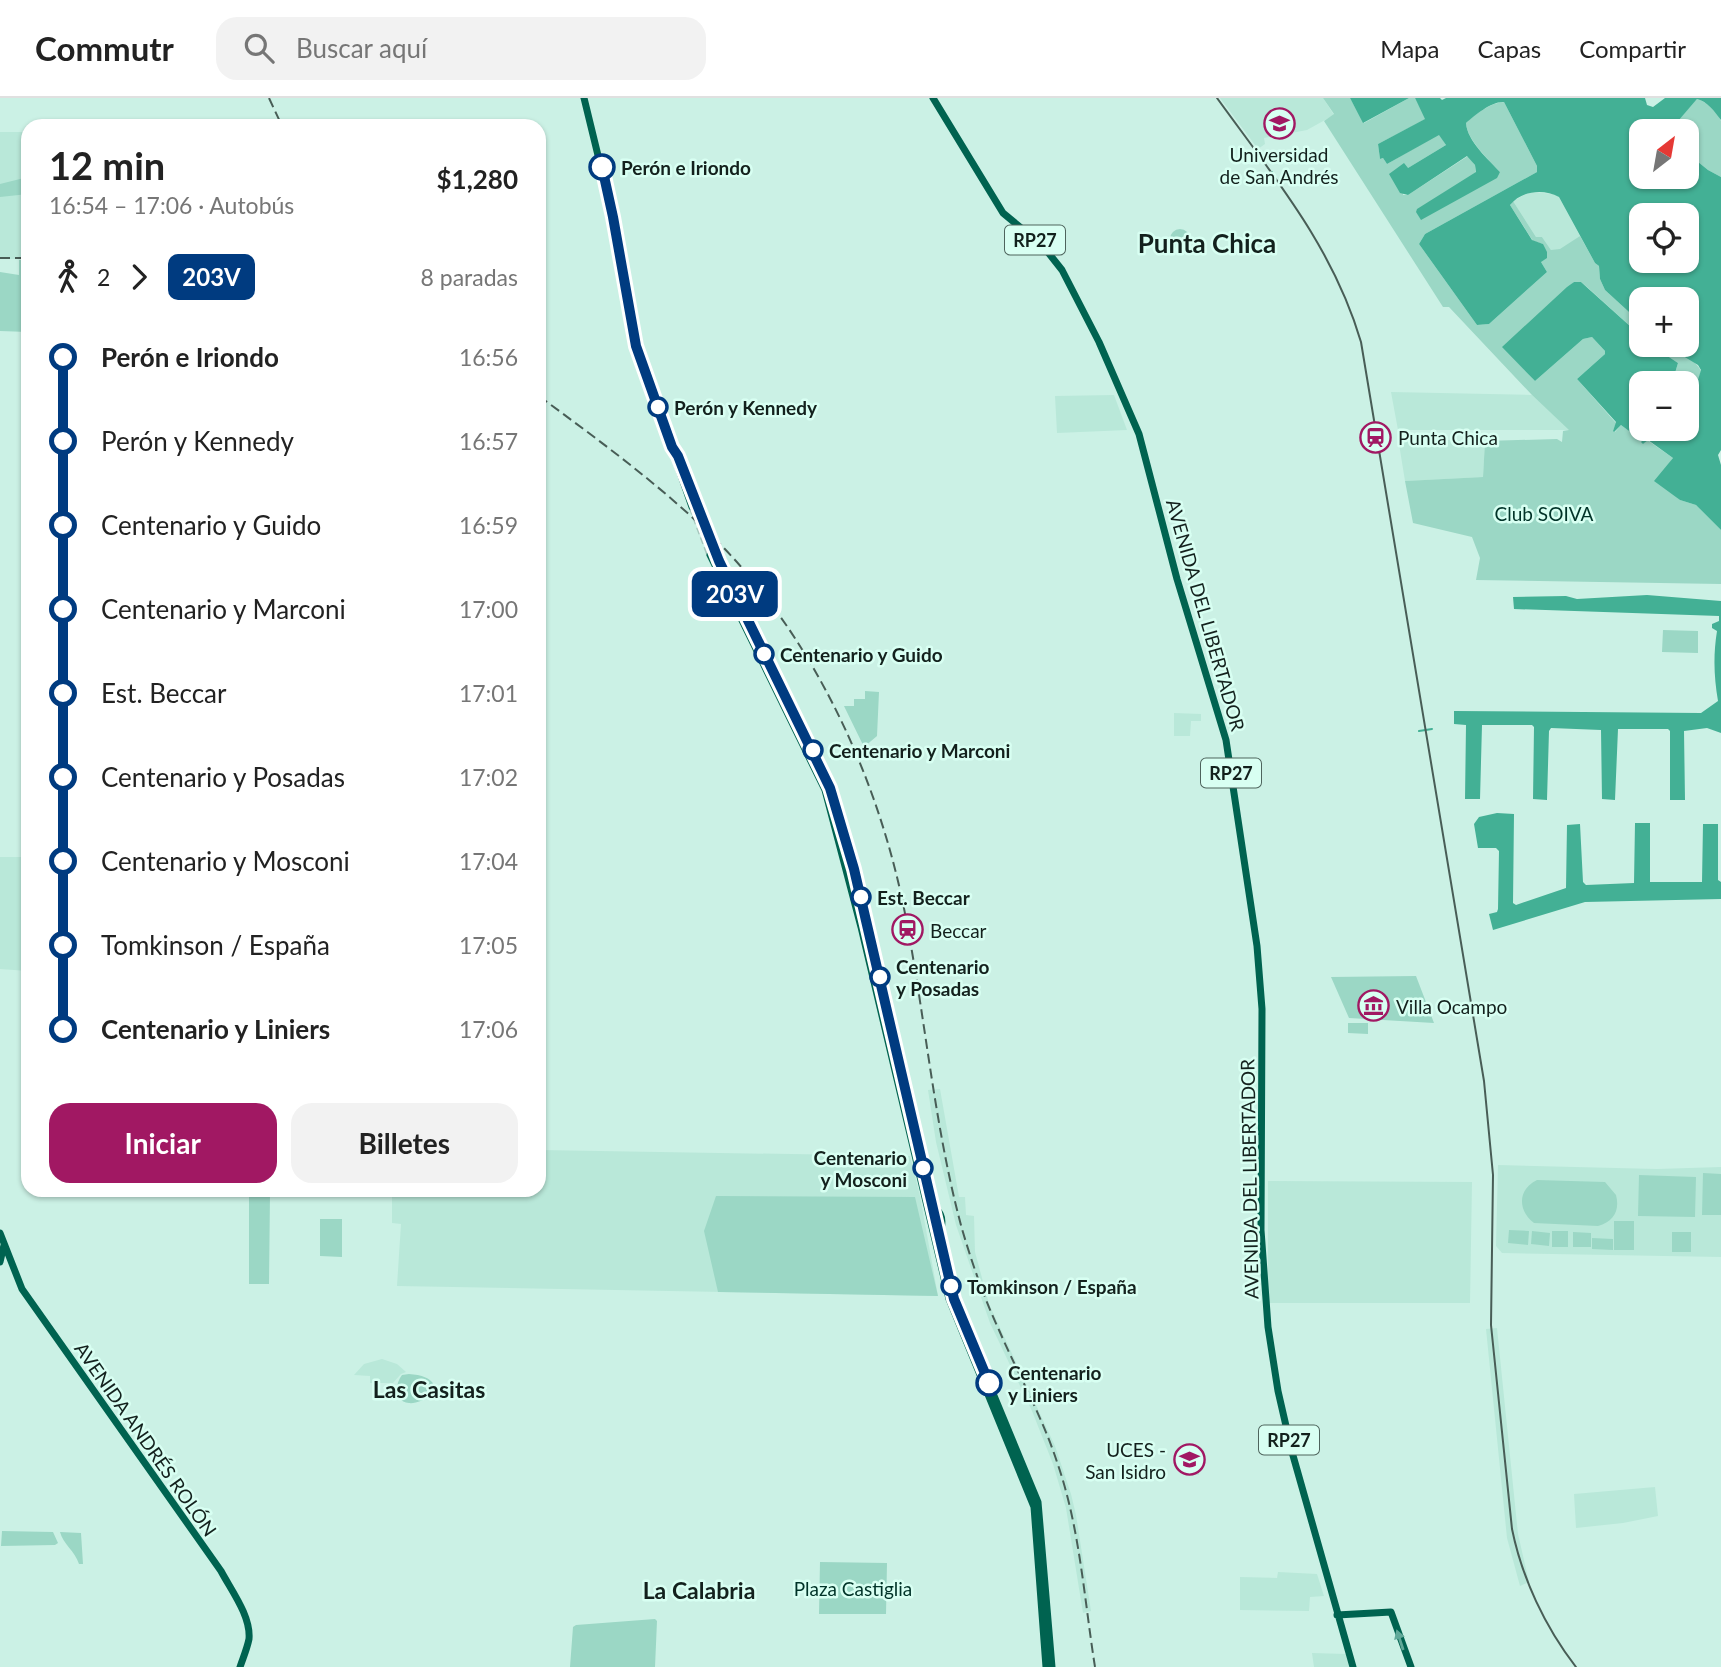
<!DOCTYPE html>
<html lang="es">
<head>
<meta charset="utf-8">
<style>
	body { margin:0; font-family:Lato,sans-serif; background:#f2f2f2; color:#222; height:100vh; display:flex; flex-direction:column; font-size:26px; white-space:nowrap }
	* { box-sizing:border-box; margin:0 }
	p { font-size:23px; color:#767676 }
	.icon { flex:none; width:38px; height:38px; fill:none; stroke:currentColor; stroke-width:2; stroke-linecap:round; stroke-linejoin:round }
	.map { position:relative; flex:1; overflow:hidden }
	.details { position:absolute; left:21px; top:21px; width:525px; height:1078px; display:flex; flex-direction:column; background:#fff; border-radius:21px; box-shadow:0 2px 5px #0004 }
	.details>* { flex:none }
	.badge { padding:0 14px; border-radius:10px; font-size:24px; line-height:46px }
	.needle { width:46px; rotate:31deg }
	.fabs { position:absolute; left:1629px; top:21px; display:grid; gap:14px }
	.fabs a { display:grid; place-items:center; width:70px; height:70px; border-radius:14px; background:#fff; box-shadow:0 2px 5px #0004; font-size:35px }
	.map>.badge { position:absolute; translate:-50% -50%; box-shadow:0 0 0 4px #fff }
	.legs { display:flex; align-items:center; gap:10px; height:77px; padding:0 28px; font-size:23px }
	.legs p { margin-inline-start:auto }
	.head { display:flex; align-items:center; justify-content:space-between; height:119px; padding:0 28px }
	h1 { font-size:38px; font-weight:700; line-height:52px }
	.button { display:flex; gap:14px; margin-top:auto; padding:14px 28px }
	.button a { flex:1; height:80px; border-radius:21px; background:#a11863; color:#fff; font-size:28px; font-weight:700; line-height:80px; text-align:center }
	.button a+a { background:#f2f2f2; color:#222 }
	ul { padding:0 28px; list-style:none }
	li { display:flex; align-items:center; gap:24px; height:84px; font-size:26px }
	li i { display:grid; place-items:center; width:10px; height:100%; margin:0 9px; background:currentColor }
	li i::after { content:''; width:18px; height:18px; margin:-9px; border:5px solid; border-radius:50%; background:#fff }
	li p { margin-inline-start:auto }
	li:first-child i { background:linear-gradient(#0000 50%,currentColor 0) }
	li:last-child i { background:linear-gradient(currentColor 50%,#0000 0) }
	header { display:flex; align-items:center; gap:42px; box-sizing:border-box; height:98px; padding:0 35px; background:#fff; border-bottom:2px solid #e0e0e0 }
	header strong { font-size:33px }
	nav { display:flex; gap:38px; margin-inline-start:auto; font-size:24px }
	.search { width:490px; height:63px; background:#f2f2f2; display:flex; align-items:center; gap:18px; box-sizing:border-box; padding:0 24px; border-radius:21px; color:#767676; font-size:26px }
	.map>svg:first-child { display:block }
</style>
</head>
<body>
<header>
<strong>Commutr</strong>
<div class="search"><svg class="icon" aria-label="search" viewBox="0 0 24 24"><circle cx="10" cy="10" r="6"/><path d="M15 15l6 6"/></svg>Buscar aquí</div>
<nav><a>Mapa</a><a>Capas</a><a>Compartir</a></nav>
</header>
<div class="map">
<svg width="1721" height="1569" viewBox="0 0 1721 1569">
	<rect width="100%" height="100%" fill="#cbf1e5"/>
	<path fill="#b9e8d9" d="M1220,0H1323L1334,17L1307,32L1264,40L1265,46L1258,51Z
		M0,34H28V161H0Z
		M1530,94L1555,96L1559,99L1580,138L1560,152H1551L1542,139H1536L1513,103Z
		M1391,294L1532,297L1570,332H1398Z
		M1114,297L1127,332L1057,335L1055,298Z
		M1404,341L1485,343L1483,379L1405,383L1399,346Z
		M1174,615L1201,616V623H1191L1190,638H1174Z
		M0,759H28V873L0,871Z
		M940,991L959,1099H965L966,1117L974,1118L975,1154L989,1206L1055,1348L1071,1396L1076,1417L1091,1513L1083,1515L1066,1410L1053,1366L1032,1313L990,1225L956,1127L936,1044L928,992Z
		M539,1052L910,1058L920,1098L938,1198L397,1188L401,1126L392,1125V1092H539Z
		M1498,1067L1657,1071L1721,1069V1159L1502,1155L1496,1148Z
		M1268,1083L1472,1084L1470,1205H1268Z
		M1497,1230L1518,1436L1529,1484L1520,1488L1507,1440L1486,1231Z
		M382,1261L397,1266L406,1274L401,1276L393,1285H370V1278L354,1277L364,1266Z
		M1189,1356H1194V1366H1199V1377L1183,1376V1358H1188Z
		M1655,1389L1658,1418L1623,1425L1576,1430L1574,1396Z
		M1278,1474L1317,1476L1324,1498L1310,1499L1309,1513L1240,1512V1479L1277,1480Z
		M1312,1555L1346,1556L1350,1569H1314Z"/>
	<path fill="#9bd7c5" d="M1323,0H1350L1364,25L1409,0H1415L1426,21L1378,46L1380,61L1383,60L1387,66L1439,36L1446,47L1408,70L1403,97H1408L1468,58L1475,67L1476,76L1440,97L1500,74C1489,62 1467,42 1466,25C1475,16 1492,4 1504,4L1537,68V74L1425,136L1419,146L1477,227L1489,226L1547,174L1541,164L1543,146L1533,143L1510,107L1513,103L1536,139H1542L1551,152L1560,151L1580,138L1595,165L1599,168L1600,181L1605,192L1641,225V238L1587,189L1581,184H1574L1503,249L1535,283L1583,241L1592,239L1605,253V256L1577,281L1616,325L1613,333L1615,334L1621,327L1637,339L1642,336L1645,340L1643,346L1647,342L1673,360L1661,377L1664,388L1680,402L1696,407L1721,432V486L1476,482L1480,460L1472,439L1413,425L1405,383L1483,379L1485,343L1557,341L1562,344L1563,333L1569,332L1532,297L1449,209H1443L1324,23L1334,16Z
		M1697,1C1705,3 1718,13 1721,23C1721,34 1721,65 1721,79L1708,72L1687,55V33H1671V30Z
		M28,79V96L0,99V86Z
		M1170 141a10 10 0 1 1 20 0a10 10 0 1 1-20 0Z
		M19,162H28V234L0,233V174L19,177Z
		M1651,247C1666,247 1694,258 1701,273L1691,305L1687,304V285H1672L1678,265Z
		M1663,532L1698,533V555L1662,554Z
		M865,593L879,594L877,638L864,649L844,608H854V601H865Z
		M1416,878L1434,925L1349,920L1331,879Z
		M1348,925H1368V936L1348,935Z
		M1703,1075L1721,1076V1117H1702Z
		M1639,1077L1696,1079L1695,1119L1638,1118Z
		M1537,1082L1605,1084L1616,1097C1620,1112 1614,1124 1598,1128L1534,1125C1517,1112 1518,1091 1537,1082Z
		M249,1095L270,1096L269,1186H249Z
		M716,1098L915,1099L938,1198L718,1194L704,1133Z
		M320,1121H342V1159L320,1158Z
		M1614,1123H1634V1152H1614Z
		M1509,1132L1529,1133L1528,1147L1508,1145Z
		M1532,1133L1550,1135L1549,1148L1531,1146Z
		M1552,1133H1568V1149H1552Z
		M1573,1134L1591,1135V1149H1573Z
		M1672,1134H1691V1154H1672Z
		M1592,1140L1613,1141V1152L1592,1151Z
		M409,1276C421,1277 432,1279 436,1291L432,1299C425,1301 415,1306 409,1305C393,1303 395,1286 402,1277Z
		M2,1433L53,1434L58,1445L55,1447L1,1448Z
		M60,1434L81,1435L83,1466H79C75,1453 63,1446 60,1434Z
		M820,1464L887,1465L886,1516H819Z
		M655,1521L657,1523L655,1569H570L573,1529L576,1527Z"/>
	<path fill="#43b095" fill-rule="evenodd" d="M1350,0H1409L1363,25Z
		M1415,0H1440L1442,2L1446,0H1645L1647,7L1653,9L1665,0H1721V22C1715,14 1707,3 1697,1L1672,30L1671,33H1642V79H1687V55L1708,72L1721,79V352L1718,357L1721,367V432L1696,407L1680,402L1654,383L1673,360L1648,342L1643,346L1641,344L1645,340L1642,336L1637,339L1621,327L1614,334L1613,333L1616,324L1577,281L1605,256V253L1592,239L1583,241L1535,283L1502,249L1567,189L1574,184H1581L1641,238L1642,247H1651L1678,265L1672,285H1642V331H1687V304H1691L1701,272L1698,267L1665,247H1687V201H1642L1641,225L1605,192L1600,181L1599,168L1595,165L1559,99C1543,90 1521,93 1510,107L1532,142L1543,146L1547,154V160L1541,164L1547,174L1489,226L1477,227L1419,146L1425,136L1537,74V68L1504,4C1492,3 1475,17 1466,25C1467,43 1489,62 1500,74L1497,80L1421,122L1416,114L1417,111L1476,74L1475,67L1467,58L1408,97L1400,95L1389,76L1404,65L1408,70L1446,47L1439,37L1387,66L1383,60L1380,61L1378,46L1425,21ZM1642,117H1687V163H1642Z
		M1647,497L1721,503V635L1707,630L1684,633L1685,702H1670V633L1668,631H1618L1615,702L1602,701L1601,632L1551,630L1549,633L1547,702L1533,701L1534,629L1532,627H1482L1480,701H1465L1466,627L1454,626V613L1701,615L1718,603C1714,579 1713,558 1717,533L1712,530V526L1719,523V518L1514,511L1513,499L1566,498L1577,501Z
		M1497,715L1514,716L1513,805L1516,807L1566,790L1567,727L1580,726L1583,784L1586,787L1634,785L1635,725H1650V784H1702L1703,726H1718V782L1721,784V801L1585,804L1493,832L1489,816L1497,814L1498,811L1499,753L1496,750H1478L1474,726L1479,719Z"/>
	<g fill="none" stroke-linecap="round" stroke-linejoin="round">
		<path stroke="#43b095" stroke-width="2" d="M1265,79L1272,74
			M1419,633L1432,631"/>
		<path stroke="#a6c7bd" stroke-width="7" stroke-dasharray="7 3.5" stroke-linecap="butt" d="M692,409L710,457
			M699,413L719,463"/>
		<path stroke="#006350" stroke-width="7" d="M584,0L613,119L636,248L692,409
			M933,0L1003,115L1043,148L1062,172L1099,244L1139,336L1177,481L1226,642L1257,848L1262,911L1261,1132L1268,1229L1278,1293L1292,1354L1353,1569
			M679,361L699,413
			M710,457L825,692L861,829L949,1201L1034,1409L1046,1569
			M719,463L830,690L856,778L954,1201L1038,1404L1052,1569
			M931,1113L937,1112C944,1118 942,1128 940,1137
			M0,1135L22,1191L221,1473C231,1492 251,1518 249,1541C247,1551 243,1560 240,1569
			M0,1164L4,1147
			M1337,1517L1391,1514L1411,1569"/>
		<path stroke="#485d56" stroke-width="2" d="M1217,0C1274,79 1333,149 1361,244L1484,983L1493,1077L1491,1227L1512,1431C1522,1480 1545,1529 1576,1569"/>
		<path stroke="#485d56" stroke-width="2" stroke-dasharray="10 5" stroke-linecap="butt" d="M269,0L282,28
			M0,160H28
			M539,298C601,344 663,389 718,444C817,544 882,688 907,826C926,926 935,1032 962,1131C972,1165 984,1200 999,1232C1018,1276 1042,1318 1057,1364C1080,1430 1084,1500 1095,1569"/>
	</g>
	<defs><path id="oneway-solid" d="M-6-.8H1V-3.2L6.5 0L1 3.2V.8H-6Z" transform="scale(1.75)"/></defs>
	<use fill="#61a999" href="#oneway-solid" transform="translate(1400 1542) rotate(-108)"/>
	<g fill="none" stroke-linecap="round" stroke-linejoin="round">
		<defs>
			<path id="line-1" d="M602,69L613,119L636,248L672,349L678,358L719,463L830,690L854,771L954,1201L989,1285"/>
		</defs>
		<use href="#line-1" stroke="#fff" stroke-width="16"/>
		<use href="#line-1" stroke="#003b80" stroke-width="10"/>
	</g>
	<defs>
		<symbol id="university-ring" viewBox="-11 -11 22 22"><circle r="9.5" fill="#d8fff2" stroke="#a11863" stroke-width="1.5"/><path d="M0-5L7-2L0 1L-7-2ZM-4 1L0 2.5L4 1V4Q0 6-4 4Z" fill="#a11863"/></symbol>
		<symbol id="station-ring" viewBox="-11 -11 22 22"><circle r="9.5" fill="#d8fff2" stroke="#a11863" stroke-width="1.5"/><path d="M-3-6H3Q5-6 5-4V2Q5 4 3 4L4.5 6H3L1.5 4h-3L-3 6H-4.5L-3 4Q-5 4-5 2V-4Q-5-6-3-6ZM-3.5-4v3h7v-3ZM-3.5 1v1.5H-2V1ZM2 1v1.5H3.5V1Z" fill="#a11863"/></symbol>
		<symbol id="museum-ring" viewBox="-11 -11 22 22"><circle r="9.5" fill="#d8fff2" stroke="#a11863" stroke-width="1.5"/><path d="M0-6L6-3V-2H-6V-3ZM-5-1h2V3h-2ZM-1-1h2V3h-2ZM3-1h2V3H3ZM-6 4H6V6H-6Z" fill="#a11863"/></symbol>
	</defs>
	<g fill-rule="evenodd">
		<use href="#university-ring" x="1262" y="8" width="35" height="35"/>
		<use href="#station-ring" x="1358" y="322" width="35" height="35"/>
		<use href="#station-ring" x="890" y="814" width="35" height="35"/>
		<use href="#museum-ring" x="1356" y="890" width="35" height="35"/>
		<use href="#university-ring" x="1172" y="1344" width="35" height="35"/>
	</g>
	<g fill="#fff" stroke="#003b80" stroke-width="3.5">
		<circle cx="602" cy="69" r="12"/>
		<circle cx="658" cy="309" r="9"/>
		<circle cx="764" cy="556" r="9"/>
		<circle cx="813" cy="652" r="9"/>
		<circle cx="861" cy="799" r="9"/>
		<circle cx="880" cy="879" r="9"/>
		<circle cx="923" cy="1070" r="9"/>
		<circle cx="951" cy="1188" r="9"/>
		<circle cx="989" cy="1285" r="12"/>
	</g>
	<g text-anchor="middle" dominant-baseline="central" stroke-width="5" stroke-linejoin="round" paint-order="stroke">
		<g fill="#d8fff2" stroke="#4e645d" stroke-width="2">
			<rect x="1005" y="127.5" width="60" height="29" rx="5"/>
			<rect x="1201" y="660.5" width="60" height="29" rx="5"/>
			<rect x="1259" y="1327.5" width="60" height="29" rx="5"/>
		</g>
		<g font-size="18" font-weight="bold" fill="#13211d">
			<text x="1035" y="142">RP27</text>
			<text x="1231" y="675">RP27</text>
			<text x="1289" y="1342">RP27</text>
		</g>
		<g font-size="19" fill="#13211d" stroke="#d8fff2" text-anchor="start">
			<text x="1279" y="56" text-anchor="middle">Universidad<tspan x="1279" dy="22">de San Andrés</tspan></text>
			<text x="1398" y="339">Punta Chica</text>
			<text x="930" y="832">Beccar</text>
			<text x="1396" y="908">Villa Ocampo</text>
			<text x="1166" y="1351" text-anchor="end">UCES -<tspan x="1166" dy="22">San Isidro</tspan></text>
		</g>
		<g font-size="19" font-weight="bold" fill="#13211d" stroke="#d8fff2" text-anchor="start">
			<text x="621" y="69">Perón e Iriondo</text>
			<text x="674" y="309">Perón y Kennedy</text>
			<text x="780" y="556">Centenario y Guido</text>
			<text x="829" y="652">Centenario y Marconi</text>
			<text x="877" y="799">Est. Beccar</text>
			<text x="896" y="868">Centenario<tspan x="896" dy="22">y Posadas</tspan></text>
			<text x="907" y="1059" text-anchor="end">Centenario<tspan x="907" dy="22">y Mosconi</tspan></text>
			<text x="967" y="1188">Tomkinson / España</text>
			<text x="1008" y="1274">Centenario<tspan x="1008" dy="22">y Liniers</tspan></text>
		</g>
		<g font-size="19" fill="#003328" stroke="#d8fff2">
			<text x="1544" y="415">Club SOIVA</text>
			<text x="853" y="1490">Plaza Castiglia</text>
		</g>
		<g font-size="19" fill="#13211d" stroke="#d8fff2">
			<text transform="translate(1206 517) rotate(74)">AVENIDA DEL LIBERTADOR</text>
			<text transform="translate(1249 1081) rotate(-91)">AVENIDA DEL LIBERTADOR</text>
			<text transform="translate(146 1341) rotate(55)">AVENIDA ANDRÉS ROLÓN</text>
		</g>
		<g font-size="23" font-weight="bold" fill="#13211d" stroke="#d8fff2">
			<text x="429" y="1291">Las Casitas</text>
			<text x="699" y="1492">La Calabria</text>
		</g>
		<g font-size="26" font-weight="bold" fill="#13211d" stroke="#d8fff2">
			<text x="1207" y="145">Punta Chica</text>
		</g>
	</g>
</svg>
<div class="fabs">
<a><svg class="needle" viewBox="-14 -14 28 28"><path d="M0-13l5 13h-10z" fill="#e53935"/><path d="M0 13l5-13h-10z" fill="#767676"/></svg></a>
<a><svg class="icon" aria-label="locate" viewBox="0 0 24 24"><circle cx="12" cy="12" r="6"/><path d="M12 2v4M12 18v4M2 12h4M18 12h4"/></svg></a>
<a>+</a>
<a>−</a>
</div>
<b class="badge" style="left:735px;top:496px;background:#003b80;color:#fff">203V</b>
<section class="details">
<div class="head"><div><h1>12 min</h1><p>16:54 – 17:06 · Autobús</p></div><b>$1,280</b></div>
<div class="legs"><svg class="icon" aria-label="walk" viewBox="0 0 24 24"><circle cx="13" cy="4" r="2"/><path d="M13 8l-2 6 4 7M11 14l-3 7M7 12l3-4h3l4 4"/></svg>2<svg class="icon" aria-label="forward" viewBox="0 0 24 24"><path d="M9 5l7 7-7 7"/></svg><b class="badge" style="background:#003b80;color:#fff">203V</b><p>8 paradas</p></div>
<ul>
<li><i style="color:#003b80"></i><b>Perón e Iriondo</b><p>16:56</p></li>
<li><i style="color:#003b80"></i><span>Perón y Kennedy</span><p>16:57</p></li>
<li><i style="color:#003b80"></i><span>Centenario y Guido</span><p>16:59</p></li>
<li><i style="color:#003b80"></i><span>Centenario y Marconi</span><p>17:00</p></li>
<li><i style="color:#003b80"></i><span>Est. Beccar</span><p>17:01</p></li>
<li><i style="color:#003b80"></i><span>Centenario y Posadas</span><p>17:02</p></li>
<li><i style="color:#003b80"></i><span>Centenario y Mosconi</span><p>17:04</p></li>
<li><i style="color:#003b80"></i><span>Tomkinson / España</span><p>17:05</p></li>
<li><i style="color:#003b80"></i><b>Centenario y Liniers</b><p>17:06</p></li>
</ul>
<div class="button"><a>Iniciar</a><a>Billetes</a></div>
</section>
</div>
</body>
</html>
